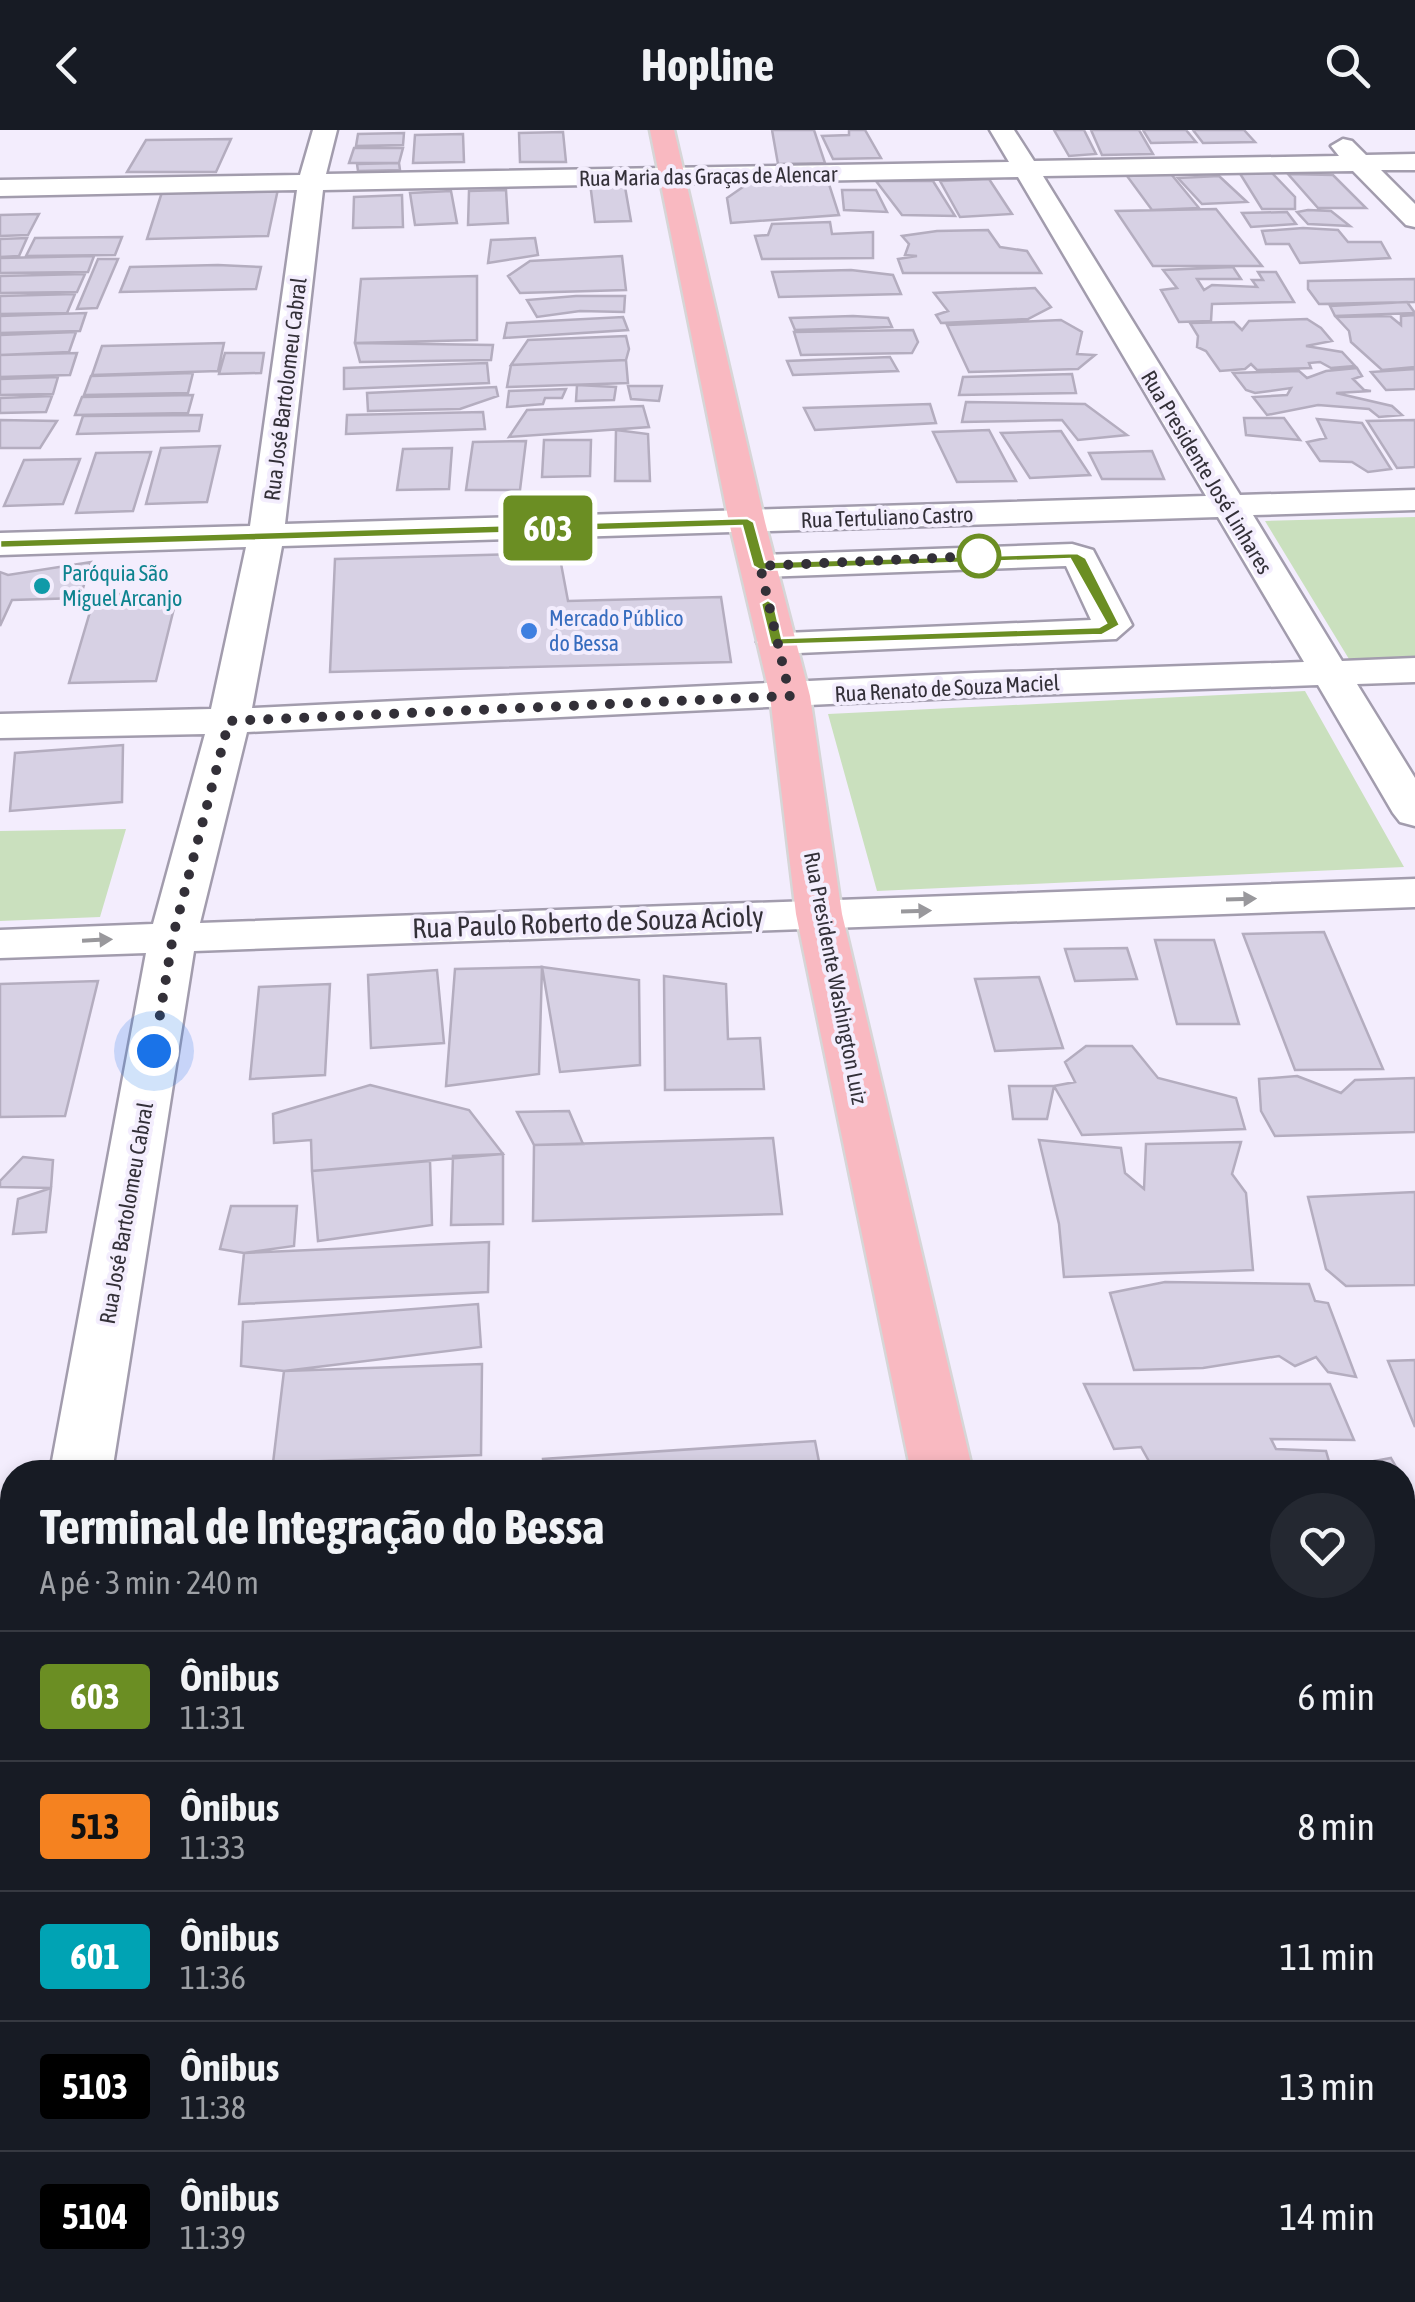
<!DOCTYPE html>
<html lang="pt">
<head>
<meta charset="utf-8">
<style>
	body { margin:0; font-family:"Asap Condensed",sans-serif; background:#242831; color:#f1f3f6; height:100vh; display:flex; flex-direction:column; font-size:38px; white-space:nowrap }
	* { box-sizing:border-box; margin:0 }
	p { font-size:32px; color:#9ea1a6 }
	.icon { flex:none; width:55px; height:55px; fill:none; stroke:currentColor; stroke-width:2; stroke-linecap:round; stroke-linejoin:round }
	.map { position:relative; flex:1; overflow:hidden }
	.side { position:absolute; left:0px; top:1330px; width:1415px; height:842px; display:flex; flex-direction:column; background:#171b24; border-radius:40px 40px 0 0; box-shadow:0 5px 15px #0003 }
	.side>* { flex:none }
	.badge { padding:0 20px; border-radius:8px; font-size:35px; line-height:65px }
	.you { position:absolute; width:50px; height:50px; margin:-25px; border:8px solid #fff; border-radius:50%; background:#1a73e8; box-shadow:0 0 0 15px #1a73e833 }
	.map>.badge { position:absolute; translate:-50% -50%; box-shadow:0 0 0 5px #fff }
	.round { display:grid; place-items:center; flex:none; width:105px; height:105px; border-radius:52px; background:#242831 }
	.head { display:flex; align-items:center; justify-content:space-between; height:170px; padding:0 40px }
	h1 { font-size:48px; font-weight:700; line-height:75px }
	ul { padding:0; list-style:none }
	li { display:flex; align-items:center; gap:30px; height:130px; padding:0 40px; border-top:2px solid #363941 }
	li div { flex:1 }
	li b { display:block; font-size:38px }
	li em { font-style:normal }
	li .badge { min-width:110px; font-weight:700; text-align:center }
	header { display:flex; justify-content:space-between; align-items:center; height:130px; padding:0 40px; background:#171b24; font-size:45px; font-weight:700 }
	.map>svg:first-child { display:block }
</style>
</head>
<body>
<header><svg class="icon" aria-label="back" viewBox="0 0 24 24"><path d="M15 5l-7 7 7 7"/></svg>Hopline<svg class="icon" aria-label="search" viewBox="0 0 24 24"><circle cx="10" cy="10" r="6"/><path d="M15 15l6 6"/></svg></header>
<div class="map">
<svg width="1415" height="2172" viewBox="0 0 1415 2172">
	<rect width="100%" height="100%" fill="#f3edfd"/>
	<path fill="#cae0be" d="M1415,387V532L1352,534L1265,391Z
		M1305,561L1404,737L877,761L828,584Z
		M126,699L100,787L0,791V701Z"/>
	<path fill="#d7d1e4" stroke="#b4adbf" stroke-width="2.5" d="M772,0H814L825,33L778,34Z
		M849,0H865L881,28L833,29L822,6L849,5Z
		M1054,0H1084L1096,24L1069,26Z
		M1091,0H1139L1153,24L1102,25Z
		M1143,0H1186L1196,12L1151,13Z
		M1193,0H1244L1255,12L1203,13Z
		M563,2L566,32H520L519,3Z
		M404,3L403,15L356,16L358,4Z
		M463,4L464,32L413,33L415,5Z
		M231,9L216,42H127L146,10Z
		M354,18H403L399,33H349Z
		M399,33L400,40L358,41L357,34Z
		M1239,42H1271L1295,67V79H1262Z
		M1171,44L1199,78L1152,80L1127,46Z
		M1288,44L1333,45L1366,78H1318Z
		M1219,46L1247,72L1202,74L1178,48Z
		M989,49L1012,84L960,87L940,51Z
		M753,50L828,51L839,85L731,93L727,68Z
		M876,51H933L955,86L902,85Z
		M590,53L625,57L631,91L595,92Z
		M278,59L268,106L147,109L162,62Z
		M506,60L508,93L468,95L469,61Z
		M842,60H876L887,82L844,80Z
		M451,61L457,93L415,95L410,63Z
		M402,65L403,97L353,98L354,67Z
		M1216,79L1262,136H1153L1116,81Z
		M1308,80L1331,81L1350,96L1308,94L1297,82Z
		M1287,82L1296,94L1251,97L1242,83Z
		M39,84L28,105L0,106V85Z
		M830,92L832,104L873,102V128L762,129L755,106L768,105L772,94Z
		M1303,98L1338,100L1348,112H1381L1390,128L1300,133L1289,114H1266L1262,101Z
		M988,100L1000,117L1027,121L1041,143H903L898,129L917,126L905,125L909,114L902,106L937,101Z
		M122,107L115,125L26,126L35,108Z
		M27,108L19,126L0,127V109Z
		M535,108L538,125L488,133L491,110Z
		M94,126L88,142L0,143V128Z
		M622,126L626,160L520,163L508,146L530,131Z
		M98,129H118L97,178L77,179Z
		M218,135L261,137L256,159L120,162L130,137Z
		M1233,137L1241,149H1197L1204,160L1212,155L1257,157L1252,150H1263L1258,142H1276L1294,172L1212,174L1211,191L1179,192L1161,160L1177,158L1163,140Z
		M851,140L893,145L901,164L779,167L772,142Z
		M85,144L77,162L0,163V146Z
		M477,146V210L355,213L361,149Z
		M1415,149V172L1319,174L1308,159V151Z
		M1035,158L1051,177L1028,189L941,193L936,185L948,181L934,163Z
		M75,164L67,183L0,184V166Z
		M576,166H625L624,182L580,181L537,187L527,170Z
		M1407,172L1415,183L1335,186L1330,176Z
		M86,183L80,201L0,203V186Z
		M1415,185V237L1382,240L1351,212L1349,201L1336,187L1390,186L1401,195V186Z
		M853,186L888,188L892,197L795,200L790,188Z
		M623,187L628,200L504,208L507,193Z
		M1307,189L1321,198L1332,211L1306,216L1342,222L1355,236L1331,238L1320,232L1309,233L1311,238L1257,240L1251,234L1245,239L1220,241L1206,221L1197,217L1198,206L1190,193L1234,192L1242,200L1249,191Z
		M1061,190L1082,202L1077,224L1095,225L1078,239L969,242L947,195Z
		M913,200L918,212L912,223L801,225L794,202Z
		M76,202L69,222L0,225V205Z
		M626,206L629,219L626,230L511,235L528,210Z
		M224,213L218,241L92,245L102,216Z
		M355,213L493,215L491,230L360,232Z
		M77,223L70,245L0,247V225Z
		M225,223H264L261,243L219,244Z
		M890,227L898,241L793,245L787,231Z
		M626,230L628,253L507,257L511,235Z
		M487,233L489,253L344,259V238Z
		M1357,238L1362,246L1353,249L1364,260L1371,261L1336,263L1392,276L1402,285L1379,287L1369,279L1318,275L1267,285L1253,267L1287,265L1291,258L1255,263L1246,260L1233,243L1299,241L1307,248L1326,241Z
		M1415,239V259L1386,260L1371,242Z
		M193,243L188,263L84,265L91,246Z
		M1072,244L1076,263L959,265L963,247Z
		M58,247L53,264L0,265V249Z
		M577,255L616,257L614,270L576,271Z
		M628,256H662L659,271L631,269Z
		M496,257L498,266L460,279L368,281L367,263Z
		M566,259L562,268H545L543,274L507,277L509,261Z
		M193,265L188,283L75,285L82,267Z
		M52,266L46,282L0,283V268Z
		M966,272L1085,274L1127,305L1078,310L1062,290L962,292Z
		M930,274L936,293L815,300L804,278Z
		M643,276L649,297L509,307L527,280Z
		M483,282L485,299L346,304L347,285Z
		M202,285L199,301L77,304L83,286Z
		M1244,288H1284L1300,310L1246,305Z
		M1317,289L1362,293L1391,339L1368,342L1352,332L1320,331L1307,312L1326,308Z
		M0,290L57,291L40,318H0Z
		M1415,290V337L1397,338L1367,291Z
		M616,300L648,304L650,351H615Z
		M989,300L1016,351L957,352L933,302Z
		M1061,301L1090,345L1030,348L1001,303Z
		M544,310H591L590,346L542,347Z
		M526,311L520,360H466L473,312Z
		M220,316L207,372L146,374L161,318Z
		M452,318L449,359L397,360L403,319Z
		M1152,321L1164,349H1102L1089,323Z
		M151,322L133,381L76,383L96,323Z
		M80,329L63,374L4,376L24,330Z
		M559,423L568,471L721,467L731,532L330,542L335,429Z
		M91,432L80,468L12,470L0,496V442L8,445Z
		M178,462L156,551L69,553L95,465Z
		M123,615L122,672L10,681L15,623Z
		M1324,802L1383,939L1295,940L1243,804Z
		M1155,810H1214L1239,894H1177Z
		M1127,818L1137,849L1075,851L1065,819Z
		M542,837L539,944L446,956L455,839Z
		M542,837L639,850L640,935L560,942Z
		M437,840L444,913L371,918L368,845Z
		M664,846L726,854L728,909L760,908L764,959L665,960Z
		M1039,847L1063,918L995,921L975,849Z
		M98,851L65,986L0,987V854Z
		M330,854L325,945L250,949L259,857Z
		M1086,916H1132L1158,948L1236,968L1245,999L1082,1005L1054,956L1075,952L1065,932Z
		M1297,946L1341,963L1355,950L1415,948V1002L1275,1006L1261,981L1259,949Z
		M370,955L469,980L503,1024L312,1041L311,1010L274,1013L273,984Z
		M1009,956H1054L1047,989H1013Z
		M569,981L583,1014L534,1015L517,982Z
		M773,1008L782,1084L533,1091L534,1015Z
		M1039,1010L1121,1018L1125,1043L1144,1059L1146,1014L1241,1012L1232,1044L1246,1063L1253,1140L1064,1147L1059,1094Z
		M503,1024V1094L451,1095L453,1026Z
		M23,1027L53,1030L51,1058L0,1057V1051Z
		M430,1031L432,1095L318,1111L312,1041Z
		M51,1058L46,1102L13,1104L18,1069Z
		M1415,1062V1155L1346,1156L1326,1139L1308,1067Z
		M231,1076H297L294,1116L244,1123L220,1119Z
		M489,1112L488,1162L239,1174L244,1123Z
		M1165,1152L1309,1154L1315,1171L1328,1173L1356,1247L1328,1242L1316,1227L1295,1236L1279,1226L1203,1238L1134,1240L1110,1163Z
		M478,1174L481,1217L284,1241L241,1236L243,1192Z
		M1415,1230V1297L1388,1231Z
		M482,1234L481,1325L273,1333L284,1241Z
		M1084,1254H1330L1354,1310L1271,1309L1276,1319L1326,1321L1332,1342H1155L1141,1317L1114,1319Z
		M815,1311L821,1342H544L543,1329Z
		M1391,1328L1399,1342H1344L1342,1337Z
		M1402,1348L1415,1368V1399L1403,1404L1407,1420L1415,1419V1510L1402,1511Z
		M1402,1522H1415V1611L1402,1612Z
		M1415,1620V1766L1402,1765V1621Z
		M1402,1777H1415V1884L1402,1885Z
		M1402,1926H1415V2172H1368L1367,2160H1402Z
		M197,2160H396V2172H196Z
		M439,2160H613V2172H438Z
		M826,2160H909L911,2172H828Z"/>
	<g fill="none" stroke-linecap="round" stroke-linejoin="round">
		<defs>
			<path id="minor" d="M313,0H337L326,44L1009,32L990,0H1014L1034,31L1339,26L1331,16L1343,9L1352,11L1366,25L1415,24V40H1381L1415,74V97L1406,95L1353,41L1043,46L1240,365L1415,360V380L1253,385L1342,531L1415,528V552L1357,554L1415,648V696L1400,692L1393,683L1318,555L975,567L247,602L200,793L1415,749V777L194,821L112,1342H50L146,823L0,828V800L153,794L205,604L0,608V584L211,579L246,417L0,425V403L250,396L297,60L0,66V50L300,45ZM1018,47L1206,366L285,394L323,60ZM1218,387L1304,532L975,543L252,578L282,416Z
				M1072,414L1093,420L1132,495L1116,509L776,524L762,520L757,512L762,504L1091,490L1066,436L760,447L747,444L742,436L747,428L760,425Z
				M12,1715V1845L0,1849V1719Z"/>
			<path id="major" d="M650,0H674L765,392L810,566L842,784L973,1342H911L796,784L770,566L729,392Z
				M1079,2160H1165L1168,2172H1082Z"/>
		</defs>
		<use href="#minor" stroke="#a29cad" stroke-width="5"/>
		<use href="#major" stroke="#d6d6d7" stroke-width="5"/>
		<use href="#minor" fill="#fff" fill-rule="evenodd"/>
		<use href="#major" fill="#f9b9c1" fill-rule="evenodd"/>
	</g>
	<defs><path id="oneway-solid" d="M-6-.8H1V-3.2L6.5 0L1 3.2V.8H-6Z" transform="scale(2.5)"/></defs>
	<g fill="#99989c">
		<use href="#oneway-solid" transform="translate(1241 769) rotate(-2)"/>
		<use href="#oneway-solid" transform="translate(916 781) rotate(-2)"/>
		<use href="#oneway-solid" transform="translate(97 810) rotate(-3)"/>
	</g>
	<path fill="#6b8e23" stroke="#fff" stroke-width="2.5" d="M747,388L754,392L765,432L1077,423L1086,428L1120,495L1102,505L771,515L761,474L768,470L774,474L782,508L1099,497L1106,493L1070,429L760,440L753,436L742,396L0,418V410Z"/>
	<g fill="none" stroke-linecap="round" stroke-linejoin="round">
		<path stroke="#333038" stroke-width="10" stroke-dasharray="0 18" d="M154,921L173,806L229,591L790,566L760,436L979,426"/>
	</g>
	<circle fill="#fff" stroke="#6b8e23" stroke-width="5" cx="979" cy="426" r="20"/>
	<circle fill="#0f9aa8" stroke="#f3edfd" stroke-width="4" cx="42" cy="456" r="10"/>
	<circle fill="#3f7fe0" stroke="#f3edfd" stroke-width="4" cx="529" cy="501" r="10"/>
	<g text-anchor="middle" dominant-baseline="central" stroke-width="8" stroke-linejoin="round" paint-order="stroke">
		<g font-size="22" fill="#333038" stroke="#f3edfd">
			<text transform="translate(708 46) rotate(-1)">Rua Maria das Graças de Alencar</text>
			<text transform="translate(285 259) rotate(-83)">Rua José Bartolomeu Cabral</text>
			<text transform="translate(1207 342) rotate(59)">Rua Presidente José Linhares</text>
			<text transform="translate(887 387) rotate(-2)">Rua Tertuliano Castro</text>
			<text transform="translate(947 558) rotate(-3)">Rua Renato de Souza Maciel</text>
			<text transform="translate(836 848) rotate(79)">Rua Presidente Washington Luiz</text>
			<text transform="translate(126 1083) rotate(-80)">Rua José Bartolomeu Cabral</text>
		</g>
		<g font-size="22" fill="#0d838f" stroke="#f3edfd" text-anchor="start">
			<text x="62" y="443">Paróquia São<tspan x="62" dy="25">Miguel Arcanjo</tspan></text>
		</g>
		<g font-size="22" fill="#366cbe" stroke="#f3edfd" text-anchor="start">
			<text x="549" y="488">Mercado Público<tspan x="549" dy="25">do Bessa</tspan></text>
		</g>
		<g font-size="28" fill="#333038" stroke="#f3edfd">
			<text transform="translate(588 792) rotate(-2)">Rua Paulo Roberto de Souza Acioly</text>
		</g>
	</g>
</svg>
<div class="you" style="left:154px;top:921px"></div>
<b class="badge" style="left:548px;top:398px;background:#6b8e23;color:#fff">603</b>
<section class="side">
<div class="head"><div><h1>Terminal de Integração do Bessa</h1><p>A pé · 3 min · 240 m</p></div><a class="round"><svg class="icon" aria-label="heart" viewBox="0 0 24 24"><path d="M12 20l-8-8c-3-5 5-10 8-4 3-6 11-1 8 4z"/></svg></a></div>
<ul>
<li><span class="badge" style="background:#6b8e23;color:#fff">603</span><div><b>Ônibus</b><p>11:31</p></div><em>6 min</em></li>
<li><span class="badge" style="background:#f58220;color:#111">513</span><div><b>Ônibus</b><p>11:33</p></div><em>8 min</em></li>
<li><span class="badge" style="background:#00a3b4;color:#fff">601</span><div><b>Ônibus</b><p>11:36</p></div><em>11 min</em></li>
<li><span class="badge" style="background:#000;color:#fff">5103</span><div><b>Ônibus</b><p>11:38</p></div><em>13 min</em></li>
<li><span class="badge" style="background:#000;color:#fff">5104</span><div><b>Ônibus</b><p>11:39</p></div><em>14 min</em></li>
</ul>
</section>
</div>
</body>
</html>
